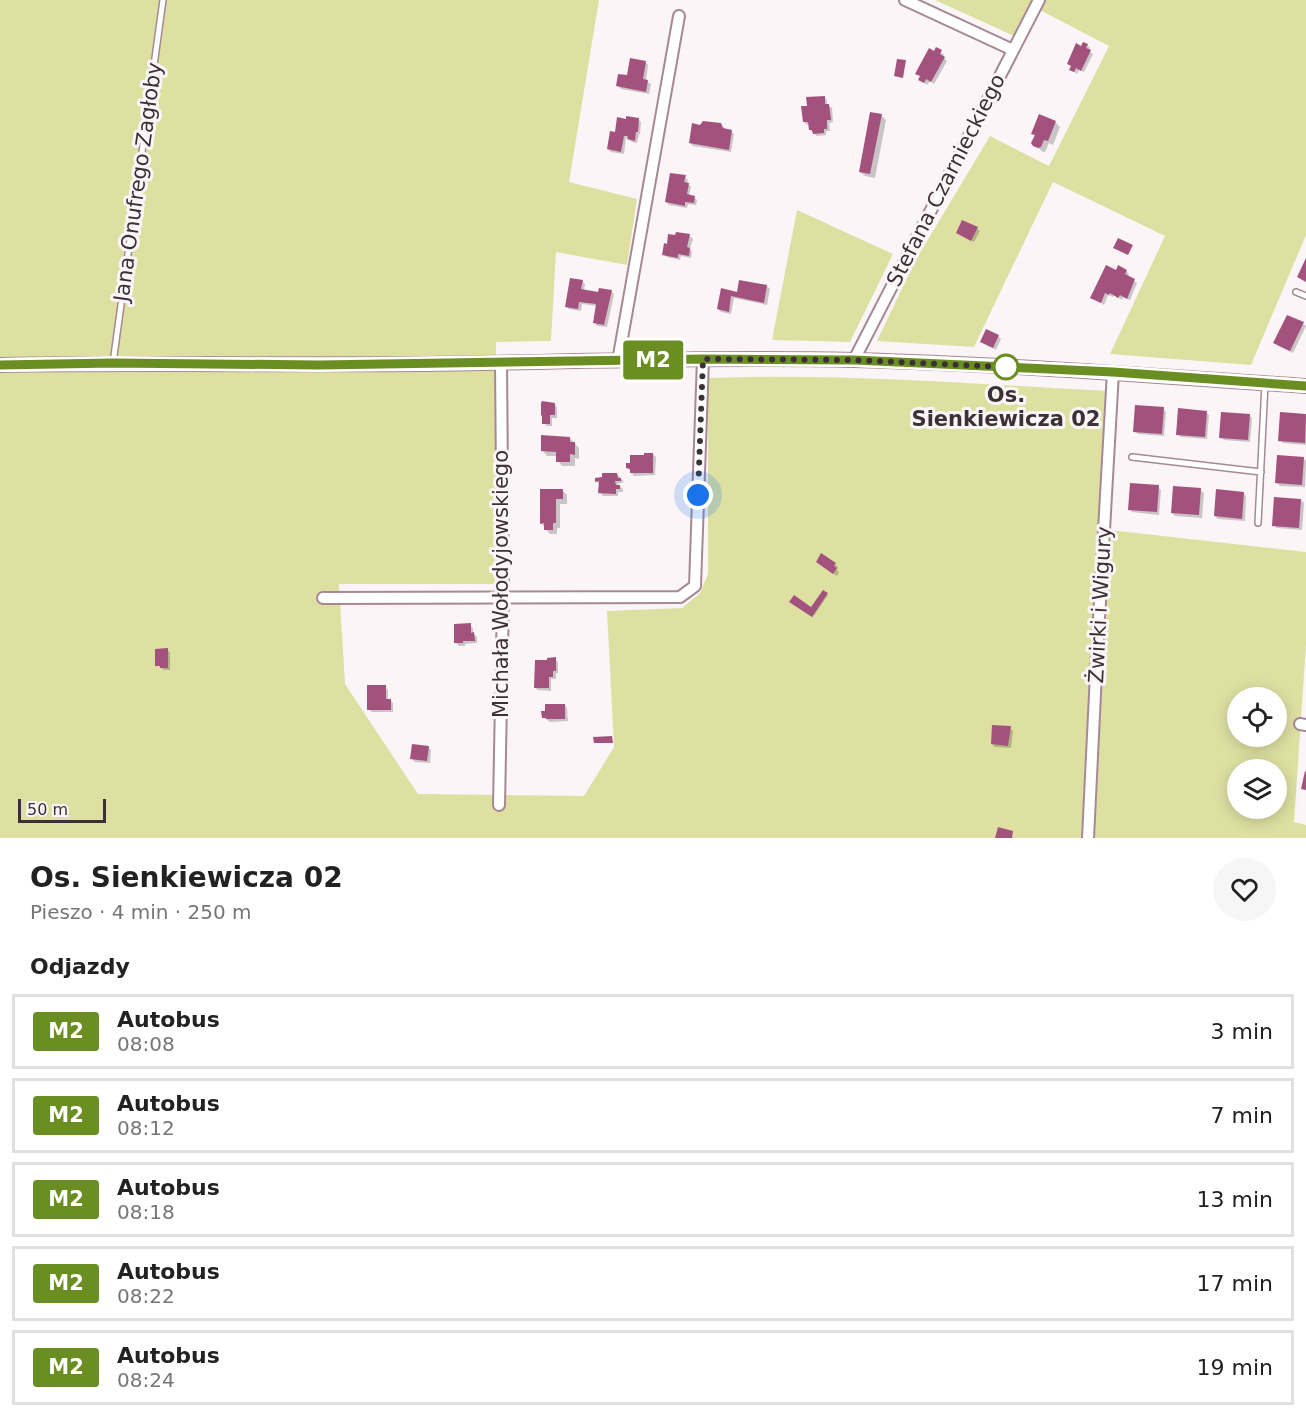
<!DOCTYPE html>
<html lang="pl">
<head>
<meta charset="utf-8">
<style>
	body { margin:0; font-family:"DejaVu Sans",sans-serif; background:#f6f6f6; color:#222; height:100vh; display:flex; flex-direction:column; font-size:22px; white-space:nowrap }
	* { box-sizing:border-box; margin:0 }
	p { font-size:20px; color:#767676 }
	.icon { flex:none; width:33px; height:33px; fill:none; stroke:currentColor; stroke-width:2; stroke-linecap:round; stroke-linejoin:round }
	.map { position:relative; height:838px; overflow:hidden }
	.sheet { display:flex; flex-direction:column; background:#fff; flex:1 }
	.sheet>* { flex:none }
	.badge { padding:0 12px; border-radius:4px; font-size:21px; line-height:39px }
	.controls { position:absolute; left:1227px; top:687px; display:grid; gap:12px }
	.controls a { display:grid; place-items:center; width:60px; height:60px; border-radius:50%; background:#fff; box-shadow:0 3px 15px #0003; font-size:30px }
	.scale { position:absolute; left:18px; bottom:15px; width:88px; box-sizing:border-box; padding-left:6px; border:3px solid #3b3035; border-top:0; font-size:16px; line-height:21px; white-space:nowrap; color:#3b3035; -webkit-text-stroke:4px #fcf5f8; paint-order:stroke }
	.you { position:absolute; width:30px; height:30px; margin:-15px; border:4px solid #fff; border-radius:50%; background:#1a73e8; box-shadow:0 0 0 9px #1a73e833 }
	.map>.badge { position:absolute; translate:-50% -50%; box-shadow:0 0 0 3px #fff }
	h2 { padding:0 30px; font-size:22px; line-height:54px }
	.round { display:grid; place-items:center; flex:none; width:63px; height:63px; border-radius:32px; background:#f6f6f6 }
	.headline { display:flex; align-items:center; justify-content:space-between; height:102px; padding:0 30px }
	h1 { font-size:28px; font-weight:700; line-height:45px }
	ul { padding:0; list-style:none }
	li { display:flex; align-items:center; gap:18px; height:75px; margin:0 12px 9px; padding:0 18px; border:3px solid #e0e0e0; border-radius:0px }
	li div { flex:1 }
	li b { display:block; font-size:22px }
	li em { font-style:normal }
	li .badge { min-width:66px; font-weight:700; text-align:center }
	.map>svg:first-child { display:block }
</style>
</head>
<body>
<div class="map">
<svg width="1306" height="838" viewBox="0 0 1306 838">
	<rect width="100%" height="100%" fill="#fcf5f8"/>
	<path fill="#dee0a2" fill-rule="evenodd" d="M0,0H599L569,182L637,199L627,265L556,252L551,341L496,342L495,584H339L345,684L418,794L584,796L614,747L607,611L682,608L700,593L708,574V378C841,373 975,384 1108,391L1101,529L1306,552V645L1294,822L1306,825V838H0ZM1238,698H1276V736H1238ZM1238,770H1276V808H1238Z
		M935,0H1306V235L1251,365L1110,354L1165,236L1053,182L974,347L877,341L915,261L990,136L1049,166L1109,46L1030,5L1014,36Z
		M797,210L893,254L850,342L772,340Z"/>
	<path fill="#0003" d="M1087,45L1090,48L1089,51L1093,54L1084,72L1079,70L1077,74L1071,69L1082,48Z
		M937,49L944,55L943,57L947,61L934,84L930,81L927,85L920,80V76L917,73Z
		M645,62L648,65L646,81L651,84L649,94L621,89L618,86Z
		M824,97L827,100V105L832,108L833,122L829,123L830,131H826V135L817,136L810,130V124L807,125L804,122L808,107Z
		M881,115L886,120L875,178L865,176L860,172Z
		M638,119L641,122L640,134H639L637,143L632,142L626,137L624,154L611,152L608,149L616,134Z
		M1055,122L1060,127L1053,145L1049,143L1045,152H1043L1038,148L1036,137L1033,134Z
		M720,125L734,134L731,152L693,146L690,143L700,126Z
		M685,177L688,180L687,183L691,187L689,196L694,197L697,200L696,205L688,204L687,208L669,205L666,202Z
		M977,229L980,231L974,242L958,233Z
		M690,236L693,239L690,249L692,252L691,258L681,256L680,260L667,257L664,254L669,246Z
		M1126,271L1129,274L1128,277L1137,283L1130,300L1123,297L1122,300L1114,295L1113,297L1108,295L1104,305L1092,297L1116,272Z
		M582,281L585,284L584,291L600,294L611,291L614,294L607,327L597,326L595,323L598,306L582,304L581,311L569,309L566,306Z
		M767,286L770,289L767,305L734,298L731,314L721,312L718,309L722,290L738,294Z
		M1303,324L1306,326L1293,353L1278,346L1275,343Z
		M998,336L1001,339L996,350L985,344L982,341Z
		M554,404L557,407V418H552V426H547L544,423Z
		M1163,409L1166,412L1164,436L1138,434L1135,431Z
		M1206,412L1209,415L1207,439L1181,437L1178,434Z
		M1282,414L1306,415V445L1283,443L1280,440Z
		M1249,415L1252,418L1250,442L1224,440L1221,437Z
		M570,438L579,448V459L575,458V466H562L558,461V456H547L543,451Z
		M653,454L656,457L655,475L634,476L628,468Z
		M1303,458L1306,461L1305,487L1280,486L1277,483Z
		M617,474L624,482L617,484L623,489V492H618V496H603L600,493L599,484L596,481Z
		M1158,487L1161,490L1159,515L1132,512L1130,510Z
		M542,490H562L567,495V504H560V528H557V534H550L541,523Z
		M1201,490L1204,493L1202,518L1175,516L1172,513Z
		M1243,493L1246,496L1245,521L1218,519L1215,516Z
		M1301,500L1304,503L1302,530L1277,528L1274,525Z
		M822,555L838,567L837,570L839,572L837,576L820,565Z
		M823,592L828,595L813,617L791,602L812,609Z
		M470,625L473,628V633L477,637V643L465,644V646H459L456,643Z
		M168,650L170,653V670H164L157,665Z
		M555,659L558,662V673H556V679H551V691L538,690L535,688L548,661Z
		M385,687L388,690V700H390L393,703V712H372L369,709Z
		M565,705L567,708L568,721L550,722L543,717Z
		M1010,728L1013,731L1011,748L995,747L992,744Z
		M428,747L431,750L430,763L415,762L412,759Z"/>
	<path fill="#a3527e" d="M1083,42L1088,44L1086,48L1091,50L1081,71L1076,68L1074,72L1069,70L1071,66L1067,64L1076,43L1081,46Z
		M936,47L942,50L940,54L945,57L931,82L926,79L924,83L918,80L920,76L915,74L929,48L934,51Z
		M630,58L646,61L643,79L648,80L646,92L616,86L618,74L627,75Z
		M897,59L906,60L903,78L894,76Z
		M825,96V104H829L831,120H827V129H824V133L813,134L812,130H809L808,122H803L801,106H807L806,97Z
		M870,112L882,114L870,174L859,172Z
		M1039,114L1056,121L1048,141L1044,140L1041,147L1038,148L1033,146L1031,143L1035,135L1031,134Z
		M626,116L639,118L638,132H636L635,141L627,139L628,136H624L621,152L607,149L610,131L615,132L617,117L626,119Z
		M703,121L721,123L723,128L732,130L729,150L689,143L692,123L700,125Z
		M670,173L686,175L684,182L689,183L687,194L695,196L694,203L685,202V206L665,202Z
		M962,220L978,227L971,241L956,233Z
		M676,232L690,234L687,247L690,248L689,256L678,254V258L662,255L664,243L667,244L668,234L675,235Z
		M1118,238L1133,245L1128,255L1113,248Z
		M1306,258V282L1297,277Z
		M1106,265L1116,270L1118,265L1127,270L1125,274L1135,279L1127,299L1120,295L1118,298L1110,293L1109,295L1105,293L1101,303L1090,298Z
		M570,278L583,280L581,289L598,292L599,288L612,290L604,325L593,323L596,304L579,302L578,309L565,307Z
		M739,280L767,285L764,303L731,296L729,312L717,309L721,288L737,292Z
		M1287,315L1304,322L1290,351L1273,343Z
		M986,329L999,335L993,348L980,342Z
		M542,401L555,403V415H550V424H542V415L541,416V403Z
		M1135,405L1164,407L1162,434L1133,432Z
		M1178,408L1207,411L1205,437L1176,435Z
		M1221,412L1250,414L1248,440L1219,438Z
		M1280,412L1306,414L1305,443L1278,441Z
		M541,435L570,437V442H575V455L570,454V462H556V452L541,451Z
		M644,453H653V473H630V469L626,468V463H630V455H644Z
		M1277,455L1304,457L1302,485L1275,483Z
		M602,473H617L618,478H621V481H615L616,485H620V489H616V494L598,493L599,481L595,482V478L602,477Z
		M1130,483L1159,485L1157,512L1128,510Z
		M1173,486L1201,488L1199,515L1171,513Z
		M540,489H563V499H556V523H553V530H544V523L540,524Z
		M1216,489L1244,492L1242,519L1214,516Z
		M1274,497L1301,499L1299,528L1272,526Z
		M821,553L836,563L834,566L837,568L833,574L816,562Z
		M823,590L828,593L812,617L789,602L794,595L811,607Z
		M471,623V633L474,632L475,641H463V643H454V624Z
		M168,648V668H160V666H155V649Z
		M556,657V671H553V677H549V688H534L535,660H547V658Z
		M367,685H386V699H391V710H367Z
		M545,704H565V719H546V718H542L541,711H545Z
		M992,725L1011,726L1008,746L991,744Z
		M612,736L613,743H594L593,737Z
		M412,744L429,746L427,761L410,759Z
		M1305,771L1306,772V790L1301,789Z
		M998,827L1013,831L1012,838H995Z"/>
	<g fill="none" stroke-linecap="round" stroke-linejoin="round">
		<defs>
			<path id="service" d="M1296,292L1306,296
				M113,363L163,0
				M1132,457L1261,472
				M1258,523L1265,384"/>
			<path id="minor" d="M905,0L1013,50
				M854,360L1039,0
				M618,361L679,16
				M323,598L680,597L695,586L703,359
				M1300,724L1306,725
				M499,805L503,597L501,363
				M1088,838L1097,653L1113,372"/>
			<path id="tertiary" d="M0,365C140,363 280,365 420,364C565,362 709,357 854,360C1005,364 1155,376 1306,386"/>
		</defs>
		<use href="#service" stroke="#a58996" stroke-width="8"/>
		<use href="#minor" stroke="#a58996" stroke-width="14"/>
		<use href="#tertiary" stroke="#a58996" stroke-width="16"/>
		<use href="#service" stroke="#fff" stroke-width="5"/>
		<use href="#minor" stroke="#fff" stroke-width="10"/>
		<use href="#tertiary" stroke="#fff" stroke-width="14"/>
	</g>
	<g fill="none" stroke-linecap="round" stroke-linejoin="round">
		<defs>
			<path id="line" d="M0,365L113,363L319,365L703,359L854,360L1113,372L1306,386"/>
		</defs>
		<use href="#line" stroke="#fff" stroke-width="14"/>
		<use href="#line" stroke="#6b8e23" stroke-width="9"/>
		<path stroke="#3b3035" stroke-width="6" stroke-dasharray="0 10.8" d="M698,495L703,359L854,360L1006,367"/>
	</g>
	<circle fill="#fff" stroke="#6b8e23" stroke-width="3" cx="1006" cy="367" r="12"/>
	<g text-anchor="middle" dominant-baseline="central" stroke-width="6" stroke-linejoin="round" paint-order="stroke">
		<g font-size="21" fill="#3b3035" stroke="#fcf5f8">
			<text transform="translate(946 180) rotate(-63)">Stefana Czarnieckiego</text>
			<text transform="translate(138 182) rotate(-82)">Jana Onufrego Zagłoby</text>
			<text transform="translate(501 584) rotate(-90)">Michała Wołodyjowskiego</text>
			<text transform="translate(1100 605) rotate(-87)">Żwirki i Wigury</text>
		</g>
		<g font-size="21" font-weight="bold" fill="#3b3035" stroke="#fcf5f8">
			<text x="1006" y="395">Os.<tspan x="1006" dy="24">Sienkiewicza 02</tspan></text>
		</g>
	</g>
</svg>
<div class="controls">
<a><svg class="icon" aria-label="locate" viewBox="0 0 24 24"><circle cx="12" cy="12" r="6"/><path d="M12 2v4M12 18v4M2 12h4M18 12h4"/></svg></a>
<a><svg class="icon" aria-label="layers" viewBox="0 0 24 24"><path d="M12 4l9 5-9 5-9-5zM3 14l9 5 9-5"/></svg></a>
</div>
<div class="scale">50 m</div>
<div class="you" style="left:698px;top:495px"></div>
<b class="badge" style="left:653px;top:360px;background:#6b8e23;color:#fff">M2</b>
</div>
<section class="sheet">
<div class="headline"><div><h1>Os. Sienkiewicza 02</h1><p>Pieszo · 4 min · 250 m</p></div><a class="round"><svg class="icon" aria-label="heart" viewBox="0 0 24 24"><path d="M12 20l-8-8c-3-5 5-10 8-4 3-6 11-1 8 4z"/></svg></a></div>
<h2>Odjazdy</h2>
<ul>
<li><span class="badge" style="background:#6b8e23;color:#fff">M2</span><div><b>Autobus</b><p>08:08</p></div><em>3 min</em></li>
<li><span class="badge" style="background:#6b8e23;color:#fff">M2</span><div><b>Autobus</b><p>08:12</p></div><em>7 min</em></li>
<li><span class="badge" style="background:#6b8e23;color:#fff">M2</span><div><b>Autobus</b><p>08:18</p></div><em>13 min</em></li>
<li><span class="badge" style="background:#6b8e23;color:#fff">M2</span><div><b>Autobus</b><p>08:22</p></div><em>17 min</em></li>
<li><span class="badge" style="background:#6b8e23;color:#fff">M2</span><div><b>Autobus</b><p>08:24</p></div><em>19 min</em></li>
</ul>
</section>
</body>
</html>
